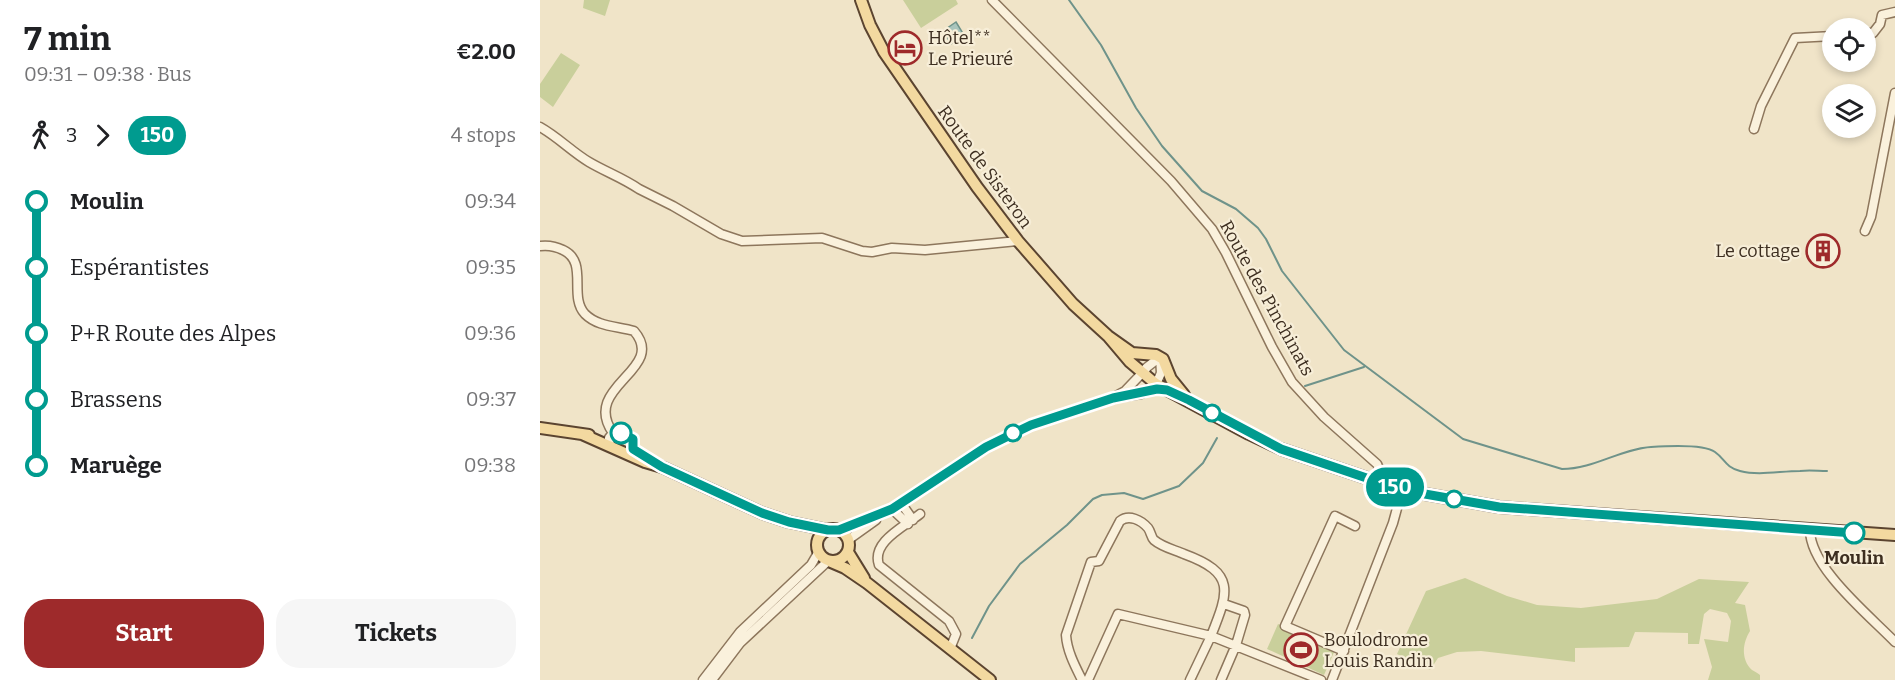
<!DOCTYPE html>
<html lang="en">
<head>
<meta charset="utf-8">
<style>
	body { margin:0; font-family:Bitter,serif; background:#f6f6f6; color:#202124; height:100vh; display:flex; flex-direction:column; font-size:22px; white-space:nowrap }
	* { box-sizing:border-box; margin:0 }
	p { font-size:20px; color:#757577 }
	.icon { flex:none; width:33px; height:33px; fill:none; stroke:currentColor; stroke-width:2; stroke-linecap:round; stroke-linejoin:round }
	.map { position:relative; flex:1; overflow:hidden }
	.side { display:flex; flex-direction:column; background:#fff; width:540px }
	.side>* { flex:none }
	.badge { padding:0 12px; border-radius:20px; font-size:21px; line-height:39px }
	.tools { position:absolute; left:1282px; top:18px; display:grid; gap:12px }
	.tools a { display:grid; place-items:center; width:54px; height:54px; border-radius:50%; background:#fff; box-shadow:0 3px 9px #0003; font-size:30px }
	.map>.badge { position:absolute; translate:-50% -50%; box-shadow:0 0 0 3px #fff }
	.legs { display:flex; align-items:center; gap:9px; height:66px; padding:0 24px; font-size:20px }
	.legs p { margin-inline-start:auto }
	.head { display:flex; align-items:center; justify-content:space-between; height:102px; padding:0 24px }
	h1 { font-size:33px; font-weight:700; line-height:45px }
	.action { display:flex; gap:12px; margin-top:auto; padding:12px 24px }
	.action a { flex:1; height:69px; border-radius:24px; background:#9e2a2b; color:#fff; font-size:24px; font-weight:700; line-height:69px; text-align:center }
	.action a+a { background:#f6f6f6; color:#202124 }
	ul { padding:0 24px; list-style:none }
	li { display:flex; align-items:center; gap:21px; height:66px; font-size:22px }
	li i { display:grid; place-items:center; width:9px; height:100%; margin:0 8px; background:currentColor }
	li i::after { content:''; width:15px; height:15px; margin:-8px; border:4px solid; border-radius:50%; background:#fff }
	li p { margin-inline-start:auto }
	li:first-child i { background:linear-gradient(#0000 50%,currentColor 0) }
	li:last-child i { background:linear-gradient(currentColor 50%,#0000 0) }
	main { display:flex; flex:1; min-height:0 }
	.map>svg:first-child { display:block }
</style>
</head>
<body>
<main>
<section class="side">
<div class="head"><div><h1>7 min</h1><p>09:31 – 09:38 · Bus</p></div><b>€2.00</b></div>
<div class="legs"><svg class="icon" aria-label="walk" viewBox="0 0 24 24"><circle cx="13" cy="4" r="2"/><path d="M13 8l-2 6 4 7M11 14l-3 7M7 12l3-4h3l4 4"/></svg>3<svg class="icon" aria-label="forward" viewBox="0 0 24 24"><path d="M9 5l7 7-7 7"/></svg><b class="badge" style="background:#009b8f;color:#fff">150</b><p>4 stops</p></div>
<ul>
<li><i style="color:#009b8f"></i><b>Moulin</b><p>09:34</p></li>
<li><i style="color:#009b8f"></i><span>Espérantistes</span><p>09:35</p></li>
<li><i style="color:#009b8f"></i><span>P+R Route des Alpes</span><p>09:36</p></li>
<li><i style="color:#009b8f"></i><span>Brassens</span><p>09:37</p></li>
<li><i style="color:#009b8f"></i><b>Maruège</b><p>09:38</p></li>
</ul>
<div class="action"><a>Start</a><a>Tickets</a></div>
</section>
<div class="map">
<svg width="1355" height="680" viewBox="0 0 1355 680">
	<rect width="100%" height="100%" fill="#f0e4c8"/>
	<path fill="#c9cf9b" d="M44,0H70L65,16L43,8Z
		M363,0H416L418,4L381,28Z
		M21,53L40,65L13,107L0,97V84Z
		M925,578L967,596L997,605L1041,608L1117,599L1159,579L1209,582L1195,603L1205,605L1210,631C1203,642 1200,659 1212,670C1215,672 1218,673 1220,675V680H1168L1172,667L1164,639L1188,642L1191,621L1187,613L1170,609L1164,614L1159,644H1148V633L1095,632L1089,647L1035,648V662L941,651L917,652L898,658L890,670L857,654L886,591Z
		M738,624L795,650L784,675L727,649Z"/>
	<path fill="#a9c4bc" stroke="#6f938a" stroke-width="1.5" d="M416,22L424,35L411,44L403,31Z"/>
	<g fill="none" stroke-linecap="round" stroke-linejoin="round">
		<path stroke="#6f938a" stroke-width="2" d="M529,0L561,45L596,108L622,146L662,191L696,209L718,228L726,239L742,271L804,350L923,439L1022,469C1054,469 1080,449 1111,447C1126,446 1164,444 1175,452C1185,459 1185,467 1200,471C1219,476 1240,471 1260,471C1269,470 1278,471 1287,471
			M765,386L824,367
			M432,638L449,606L480,564L527,525L553,499L562,495L584,493L603,499L639,486L663,463L677,438"/>
		<defs>
			<path id="minor" d="M452,0L631,181L672,229L686,253L732,347L752,382L784,417L837,464L845,483
				M1326,33H1333L1340,24L1342,15L1355,12
				M0,127C18,137 32,152 49,162C66,172 83,178 99,189L133,206L181,234L202,241L282,238L322,251L332,252L352,248L385,250L478,241
				M1214,129L1221,106L1255,38L1293,36
				M1325,231L1331,217L1355,93
				M0,246C8,245 15,246 23,250C49,262 28,296 45,314C58,327 77,326 94,331C128,370 40,386 73,433
				M576,396L585,391L606,369
				M70,446L69,438L73,433C84,431 96,436 93,449L86,453
				M361,503L373,520
				M352,509L368,524
				M380,514C364,527 331,542 339,565L409,621L416,634L410,649
				M1270,529C1269,567 1330,616 1355,642
				M299,530L352,509L446,447L491,425L573,398L601,394L610,390L616,384L621,373L620,357L606,368
				M308,540L336,520
				M804,651L745,626L795,516L815,526
				M163,680L200,632L271,565L278,553
				M172,680L200,643L288,561
				M542,680C535,666 527,651 526,635L551,562L559,561L580,521C589,514 601,520 608,528C611,532 611,537 614,540C622,547 635,550 644,554C696,573 689,591 671,636L781,680
				M548,680L578,614L671,636L650,680
				M681,680L696,645L705,615L704,611L684,604
				M792,680L853,523L862,490"/>
			<path id="major" d="M321,0L330,25L344,52L437,187L478,241L533,304L568,336L592,353L616,355L623,359L631,379L644,395
				M568,336L590,362L616,384L709,434L741,449L862,490L959,507L1355,535
				M0,428L49,435
				M42,434L105,462L122,467L222,513L249,522L288,530
				M277 545a16 16 0 1 1 32 0a16 16 0 1 1-32 0Z
				M308,552L324,578
				M291,562L305,568L327,583L450,680"/>
		</defs>
		<use href="#minor" stroke="#8d765c" stroke-width="11"/>
		<use href="#major" stroke="#5b4430" stroke-width="14"/>
		<use href="#minor" stroke="#faf1dc" stroke-width="8"/>
		<use href="#major" stroke="#f3d9a0" stroke-width="10"/>
	</g>
	<g fill="none" stroke-linecap="round" stroke-linejoin="round">
		<defs>
			<path id="line-1" d="M81,433L93,439V449L122,467L222,513L249,522L288,530H299L352,509L446,447L491,425L573,398L617,389L627,390L649,400L741,449L862,490L959,507L1314,533"/>
		</defs>
		<use href="#line-1" stroke="#fff" stroke-width="14"/>
		<use href="#line-1" stroke="#009b8f" stroke-width="9"/>
	</g>
	<defs>
		<symbol id="hotel-ring" viewBox="-11 -11 22 22"><circle r="9.5" fill="#f7eed8" stroke="#9e2a2b" stroke-width="1.5"/><path d="M-6-4.5h1.5V1H6V5H4.5V3h-9V5H-6ZM-4 0a1.8 1.8 0 1 1 3.6 0ZM.5 0V-2.5h3Q6-2.5 6 0Z" fill="#9e2a2b"/></symbol>
		<symbol id="building-ring" viewBox="-11 -11 22 22"><circle r="9.5" fill="#f7eed8" stroke="#9e2a2b" stroke-width="1.5"/><path d="M-4-6H4V6H1V3H-1V6H-4ZM-2.5-4.3h1.7v1.8h-1.7ZM.8-4.3h1.7v1.8H.8ZM-2.5-1h1.7V.8h-1.7ZM.8-1h1.7V.8H.8Z" fill="#9e2a2b"/></symbol>
		<symbol id="stadium-ring" viewBox="-11 -11 22 22"><circle r="9.5" fill="#f7eed8" stroke="#9e2a2b" stroke-width="1.5"/><path d="M0-5a6.5 5 0 1 0 0 10a6.5 5 0 1 0 0-10ZM-3.5-1.8h7v3.6h-7Z" fill="#9e2a2b"/></symbol>
	</defs>
	<g fill-rule="evenodd">
		<use href="#hotel-ring" x="346" y="29" width="38" height="38"/>
		<use href="#building-ring" x="1264" y="232" width="38" height="38"/>
		<use href="#stadium-ring" x="742" y="631" width="38" height="38"/>
	</g>
	<g fill="#fff" stroke="#009b8f" stroke-width="3">
		<circle cx="672" cy="413" r="8"/>
		<circle cx="81" cy="433" r="10"/>
		<circle cx="473" cy="433" r="8"/>
		<circle cx="914" cy="499" r="8"/>
		<circle cx="1314" cy="533" r="10"/>
	</g>
	<g text-anchor="middle" dominant-baseline="central" stroke-width="4.5" stroke-linejoin="round" paint-order="stroke">
		<g font-size="18" fill="#3d2e20" stroke="#f7eed8" text-anchor="start">
			<text x="388" y="38">Hôtel**<tspan x="388" dy="21">Le Prieuré</tspan></text>
			<text x="1260" y="251" text-anchor="end">Le cottage</text>
			<text x="784" y="640">Boulodrome<tspan x="784" dy="21">Louis Randin</tspan></text>
		</g>
		<g font-size="18" fill="#3d2e20" stroke="#f7eed8">
			<text transform="translate(445 167) rotate(54)">Route de Sisteron</text>
			<text transform="translate(727 298) rotate(61)">Route des Pinchinats</text>
		</g>
		<g font-size="18" font-weight="bold" fill="#3d2e20" stroke="#f7eed8">
			<text x="1314" y="558">Moulin</text>
		</g>
	</g>
</svg>
<div class="tools">
<a><svg class="icon" aria-label="locate" viewBox="0 0 24 24"><circle cx="12" cy="12" r="6"/><path d="M12 2v4M12 18v4M2 12h4M18 12h4"/></svg></a>
<a><svg class="icon" aria-label="layers" viewBox="0 0 24 24"><path d="M12 4l9 5-9 5-9-5zM3 14l9 5 9-5"/></svg></a>
</div>
<b class="badge" style="left:855px;top:487px;background:#009b8f;color:#fff">150</b>
</div>
</main>
</body>
</html>
